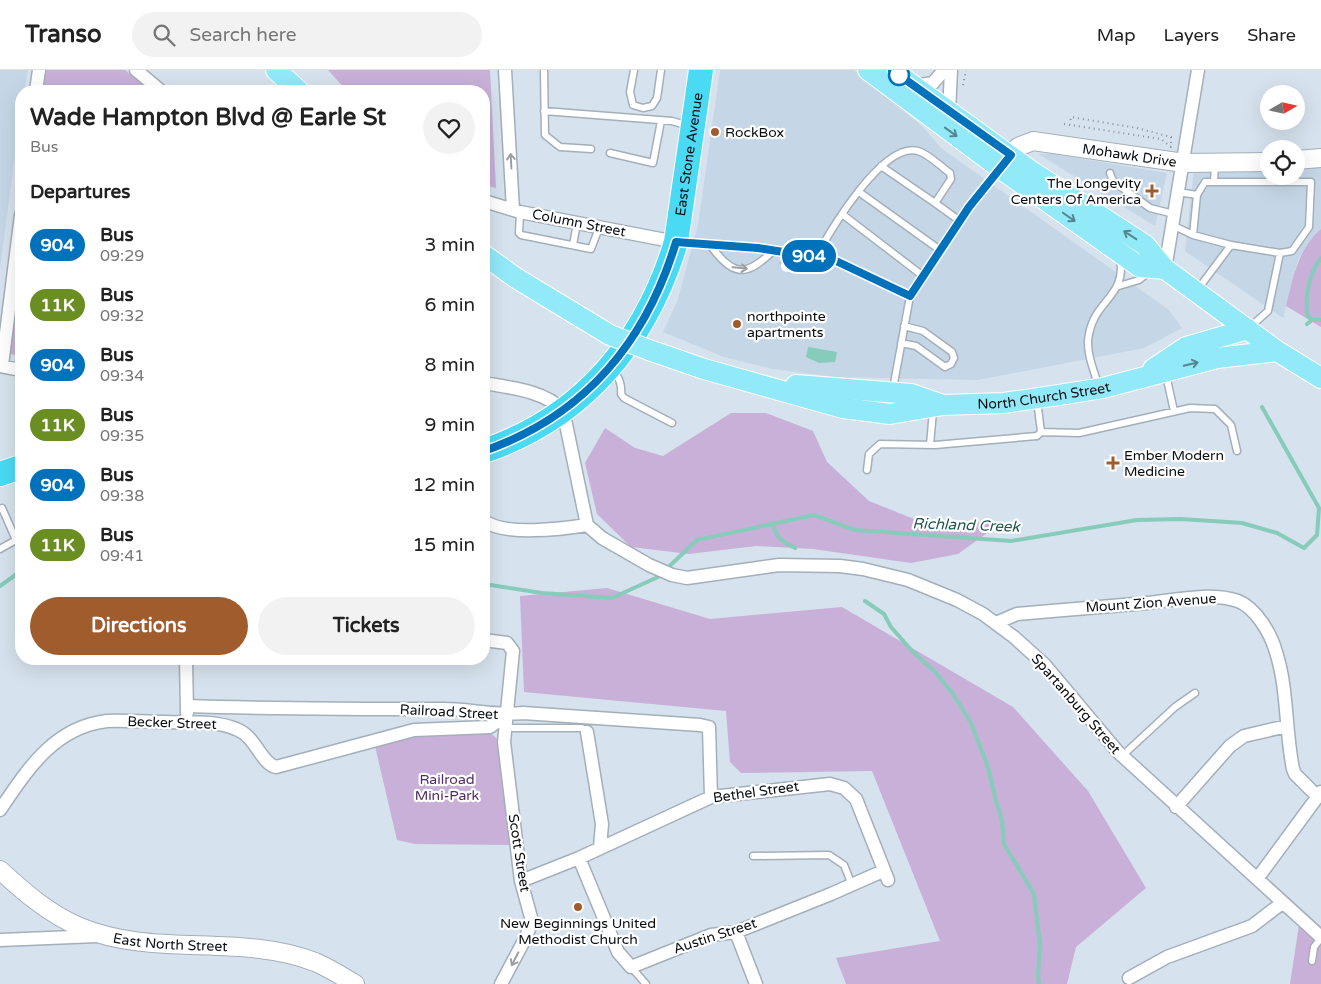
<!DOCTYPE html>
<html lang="en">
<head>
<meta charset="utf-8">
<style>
	body { margin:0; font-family:"Varela Round",sans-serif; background:#f2f2f2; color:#222; height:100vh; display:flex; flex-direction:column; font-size:19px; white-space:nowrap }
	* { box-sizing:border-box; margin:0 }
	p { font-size:16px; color:#767676 }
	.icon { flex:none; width:28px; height:28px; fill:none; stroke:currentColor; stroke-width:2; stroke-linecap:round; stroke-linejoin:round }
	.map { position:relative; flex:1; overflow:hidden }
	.panel { position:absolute; left:15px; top:15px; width:475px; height:580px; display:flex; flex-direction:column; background:#fff; border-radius:20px; box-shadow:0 5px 20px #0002 }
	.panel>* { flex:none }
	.badge { padding:0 10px; border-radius:16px; font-size:18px; line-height:32px }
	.needle { width:32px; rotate:81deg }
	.tools { position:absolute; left:1260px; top:15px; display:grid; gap:10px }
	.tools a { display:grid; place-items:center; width:45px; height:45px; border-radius:50%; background:#fff; box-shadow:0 5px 20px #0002; font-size:25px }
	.map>.badge { position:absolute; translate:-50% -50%; box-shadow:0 0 0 2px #fff }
	h2 { padding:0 15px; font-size:19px; line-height:45px }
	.round { display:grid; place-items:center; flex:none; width:52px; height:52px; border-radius:26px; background:#f2f2f2 }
	.overview { display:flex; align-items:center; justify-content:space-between; height:85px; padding:0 15px }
	h1 { font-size:24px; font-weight:700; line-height:38px }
	.button { display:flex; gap:10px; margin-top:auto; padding:10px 15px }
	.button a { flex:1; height:58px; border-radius:30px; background:#a05c2d; color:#fff; font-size:20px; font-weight:700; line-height:58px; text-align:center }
	.button a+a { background:#f2f2f2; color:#222 }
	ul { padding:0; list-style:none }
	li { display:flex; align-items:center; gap:15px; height:60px; padding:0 15px }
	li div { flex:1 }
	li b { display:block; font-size:19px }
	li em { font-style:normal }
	li .badge { min-width:55px; font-weight:700; text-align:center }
	header { display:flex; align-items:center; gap:30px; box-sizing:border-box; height:70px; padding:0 25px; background:#fff; border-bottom:1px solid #e0e0e0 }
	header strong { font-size:24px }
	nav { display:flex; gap:28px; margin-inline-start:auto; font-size:18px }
	.search { width:350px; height:45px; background:#f2f2f2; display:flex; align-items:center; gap:12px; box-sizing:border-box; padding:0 18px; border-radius:28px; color:#767676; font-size:19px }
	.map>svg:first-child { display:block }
</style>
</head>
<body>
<header>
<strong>Transo</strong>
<div class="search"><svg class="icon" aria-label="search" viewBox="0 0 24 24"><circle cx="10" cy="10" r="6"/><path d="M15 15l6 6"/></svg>Search here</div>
<nav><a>Map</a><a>Layers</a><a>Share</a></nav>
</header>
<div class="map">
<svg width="1321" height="914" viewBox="0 0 1321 914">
	<rect width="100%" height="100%" fill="#d6e2ed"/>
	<path fill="#c5d7e7" d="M0,0H28L24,21H21V38L0,200Z
		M720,0H853L923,57L941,78L1169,240L1182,258L1144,278L978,310L835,307L773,299L724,287L663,262L677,232L698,155Z
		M1038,84H1053L1167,103L1155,156Z
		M1321,95V159L1315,165L1298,190L1283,248L1185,181L1194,99L1269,97V106H1296V96Z"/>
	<path fill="#c8b0d8" d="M45,0H125L150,21H42Z
		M328,0H490L496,118L484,115V21H347Z
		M1321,159V257L1286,236C1293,208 1298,179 1321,159Z
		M21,182V287L8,283Z
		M731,343H766L813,361L827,392L869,431L919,451L1001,453L958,484L911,493L813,479L756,476L689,484L631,477L597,444L585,393L605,358L635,378L663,386Z
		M607,518L710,549L842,537L1013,637L1088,721L1146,818L1076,877L1067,914H846L836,888L940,871L872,701L741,703L730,692L726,641L524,622L520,526Z
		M489,661L497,669L500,680L512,775L415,774L397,770L374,672L429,662Z
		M1299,855L1321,874V914H1290Z"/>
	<path fill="#87cbbb" d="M808,277L837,282L835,292L819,293L806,287Z"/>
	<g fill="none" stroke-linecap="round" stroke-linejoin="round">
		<path stroke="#87cbbb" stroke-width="4" d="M1312,250L1307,245C1306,224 1308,205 1321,188
			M1307,254L1312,250H1321
			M773,454C776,468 783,472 795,478
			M484,514L542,523L612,528L658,507L697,470L814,445L855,460L1011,471L1137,450L1181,449L1242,453L1277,463L1304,478L1317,465L1319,438L1262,337
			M0,516L21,501
			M865,531L884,544L891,557L912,581L936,603L953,624L971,653L988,697L996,731L1002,750L1004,774L1034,824L1040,875L1038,904L1039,914"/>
		<defs>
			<path id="lane" d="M544,0L545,65L560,77L591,79
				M634,0L630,22L633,35L643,38L652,36L657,28L661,0
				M544,41L672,51L689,56
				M610,83L653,93L661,51
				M1215,95L1214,112H1311L1309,157L1292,181L1280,183
				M881,96L935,133
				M1110,103L1113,111L1150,138L1174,144
				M859,122L940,180
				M1178,122L1197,125L1193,165L1231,175
				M1197,125L1205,112H1214
				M520,142L519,163L521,165L591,179L599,158
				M842,144L923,206
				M1172,155L1193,165
				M680,172L758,178L834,190L910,226L969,137L999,101
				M573,175L577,153
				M710,175C733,206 745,208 773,181
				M816,187C830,161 883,71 918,81C929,84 941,97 950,103L951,109L935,133L960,151
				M1119,216L1139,210L1149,202
				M1198,219L1231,175L1280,183L1268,241L1249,258
				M901,273L916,276L945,297L951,294L954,288L952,282L923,261L904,256
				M613,300C619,308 622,314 621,324L624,328L672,353
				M1166,305L1174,341
				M1099,317C1094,301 1085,281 1089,264C1095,230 1127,226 1120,188
				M893,319L910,226
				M1041,362L1079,363L1190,338L1215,339L1231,355L1237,381
				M930,375L933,341
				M867,400L869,384L880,374L935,375L1037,366L1041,362L1037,330
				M0,439L2,438L16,470L0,479
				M505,658H582L587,662
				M1122,686L1175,637L1195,623
				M753,786L829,785L844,795L852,815
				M1312,891L1314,877L1321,868
				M631,897L646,914"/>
			<path id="street" d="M136,0L161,21
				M505,0L513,140
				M914,16L933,13L944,0
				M36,21L39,0
				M949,43L951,0
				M484,131L520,142L676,172
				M1165,199L1198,0
				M2,295L21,145
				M0,296L21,300
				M484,313C511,318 542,320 563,340L587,455L602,468L649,495L672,505L687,508L779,495L840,496L863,499L908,510L957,530L983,544L1014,567L1045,595L1118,682L1321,867
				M484,451C505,466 562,459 587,455
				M996,553L1017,544L1040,542C1076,539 1112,536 1147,533C1176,530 1210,522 1238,531C1256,538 1271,564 1276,582C1288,619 1285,660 1293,699L1295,704L1317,726
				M484,570L507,573L513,581L504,672L521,811L532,851L526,867L501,914
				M186,589L187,643
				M187,636C273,639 358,639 443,639C470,639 496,646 523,643L700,655L709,657L711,727
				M587,662L602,754L600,777
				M1176,737L1230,676L1244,666L1287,656
				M0,740C27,700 54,657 107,651C125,650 145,652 164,652C187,653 215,650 236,659C256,666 261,694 276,697L414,660L490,657L506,645
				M579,788L618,882L631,897L711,865L736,862L831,824L883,801
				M1257,809L1321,722
				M521,811L579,788L711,727L830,714L844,718L856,729L888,810
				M736,862L756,914
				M0,870L97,866
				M1129,908L1167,887L1252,856L1282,833"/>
			<g id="secondary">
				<path d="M1296,90L1321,88"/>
				<path id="s1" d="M1003,96L1018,77L1033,71L1184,93L1269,92"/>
				<path id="s2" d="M0,800C24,822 49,844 80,857C154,888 240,863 315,892C329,898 342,906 355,914"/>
			</g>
			<g id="primary">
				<path d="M276,0L299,21"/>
				<path d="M868,0L1001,99L1140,197L1165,199"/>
				<path d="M892,0L1031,101L1145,175L1165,199L1277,281L1321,308"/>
				<path d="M484,185L516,208L610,265"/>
				<path id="s3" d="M649,280L704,299L843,338L890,344L943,335L1004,333L1059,325L1103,318L1217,288L1277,281"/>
				<path d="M1153,299L1186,277L1248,259"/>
				<path d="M796,315L911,324L940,334"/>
			</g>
			<g id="highway">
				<path id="s4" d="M484,381C584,347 646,271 676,172L701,0"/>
				<path d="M0,404L21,397"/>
			</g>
		</defs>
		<use href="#lane" stroke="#a3afb9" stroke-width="9"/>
		<use href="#street" stroke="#a3afb9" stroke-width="15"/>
		<use href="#secondary" stroke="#a3afb9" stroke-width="20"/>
		<use href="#primary" stroke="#fff" stroke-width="22"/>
		<use href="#highway" stroke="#fff" stroke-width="26"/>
		<path stroke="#868f97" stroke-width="2" stroke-dasharray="1 4" stroke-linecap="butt" d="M963,15L966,0
			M1064,54L1161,69L1171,77V67L1137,58L1071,47L1070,54"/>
		<use href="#lane" stroke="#fff" stroke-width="6"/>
		<use href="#street" stroke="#fff" stroke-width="12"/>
		<use href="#secondary" stroke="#fff" stroke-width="18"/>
		<use href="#primary" stroke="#92e9f8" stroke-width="20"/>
		<use href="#highway" stroke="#4adaf3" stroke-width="24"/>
		<defs>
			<path id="street-bridge" d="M787,196L794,176"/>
			<path id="primary-bridge" d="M610,265L649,280"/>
		</defs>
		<use href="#street-bridge" stroke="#a3afb9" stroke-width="15" stroke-linecap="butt"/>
		<use href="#primary-bridge" stroke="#fff" stroke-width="22" stroke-linecap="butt"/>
		<use href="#street-bridge" stroke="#fff" stroke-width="12"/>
		<use href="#primary-bridge" stroke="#92e9f8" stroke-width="20"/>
	</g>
	<defs><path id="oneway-shaft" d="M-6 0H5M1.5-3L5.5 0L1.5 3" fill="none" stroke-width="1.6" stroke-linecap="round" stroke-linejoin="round" transform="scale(1.25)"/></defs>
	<g stroke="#558690">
		<use href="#oneway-shaft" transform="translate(951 62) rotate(36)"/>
		<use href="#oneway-shaft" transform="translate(1069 147) rotate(35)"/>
		<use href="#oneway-shaft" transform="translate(1130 165) rotate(-147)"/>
		<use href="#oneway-shaft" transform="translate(1191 294) rotate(-14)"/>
	</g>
	<g stroke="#9d9fa0">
		<use href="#oneway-shaft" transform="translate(511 91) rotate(-93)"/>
		<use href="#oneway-shaft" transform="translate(740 198) rotate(5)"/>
		<use href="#oneway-shaft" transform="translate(515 889) rotate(117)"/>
	</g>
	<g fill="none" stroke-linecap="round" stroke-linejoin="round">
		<defs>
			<path id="line" d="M484,381C584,346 646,272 676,172L758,178L834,190L910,226L969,137L1011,85L892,0"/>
		</defs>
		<use href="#line" stroke="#fff" stroke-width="11"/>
		<use href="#line" stroke="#0072bc" stroke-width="8"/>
	</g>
	<circle fill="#fff" stroke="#0072bc" stroke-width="2.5" cx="899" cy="5" r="10"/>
	<g fill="#a05c2d" stroke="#fff" stroke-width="2">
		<circle cx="715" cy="62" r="5"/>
		<path d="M1149.5 113.5h5v5h5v5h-5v5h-5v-5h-5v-5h5z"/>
		<circle cx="737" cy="254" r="5"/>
		<path d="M1110.5 385.5h5v5h5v5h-5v5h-5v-5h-5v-5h5z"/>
		<circle cx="578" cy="837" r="5"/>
	</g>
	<g text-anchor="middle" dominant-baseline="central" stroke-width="4.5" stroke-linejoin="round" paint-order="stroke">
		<g font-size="14" fill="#0a0e11" stroke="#fff" text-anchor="start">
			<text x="725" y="62">RockBox</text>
			<text x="1141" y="113" text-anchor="end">The Longevity<tspan x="1141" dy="16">Centers Of America</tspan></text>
			<text x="747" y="246">northpointe<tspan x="747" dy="16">apartments</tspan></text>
			<text x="1124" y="385">Ember Modern<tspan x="1124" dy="16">Medicine</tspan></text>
			<text x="578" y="853" text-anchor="middle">New Beginnings United<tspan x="578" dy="16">Methodist Church</tspan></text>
		</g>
		<g font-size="14" fill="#0a0e11" stroke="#fff">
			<text stroke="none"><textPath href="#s4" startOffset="384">East Stone Avenue</textPath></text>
			<text stroke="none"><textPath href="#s1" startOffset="138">Mohawk Drive</textPath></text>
			<text transform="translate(579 153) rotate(11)">Column Street</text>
			<text stroke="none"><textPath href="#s3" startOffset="405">North Church Street</textPath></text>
			<text transform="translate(1151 533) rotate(-4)">Mount Zion Avenue</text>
			<text transform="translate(1076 634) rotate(49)">Spartanburg Street</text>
			<text transform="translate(449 642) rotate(3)">Railroad Street</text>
			<text transform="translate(172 653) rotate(2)">Becker Street</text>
			<text transform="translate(756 722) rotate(-8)">Bethel Street</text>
			<text transform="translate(519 783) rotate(81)">Scott Street</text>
			<text transform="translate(715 866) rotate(-18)">Austin Street</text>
			<text stroke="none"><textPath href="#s2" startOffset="191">East North Street</textPath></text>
		</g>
		<g font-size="14" fill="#4f2a64" stroke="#fff">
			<text x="447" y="709">Railroad<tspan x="447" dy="16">Mini-Park</tspan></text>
		</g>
		<g font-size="15" font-style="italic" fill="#1e574b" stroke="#fff">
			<text transform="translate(966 455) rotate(2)">Richland Creek</text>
		</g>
	</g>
</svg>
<div class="tools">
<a><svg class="needle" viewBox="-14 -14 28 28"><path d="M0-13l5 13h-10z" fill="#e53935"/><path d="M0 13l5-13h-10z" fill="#767676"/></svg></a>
<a><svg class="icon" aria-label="locate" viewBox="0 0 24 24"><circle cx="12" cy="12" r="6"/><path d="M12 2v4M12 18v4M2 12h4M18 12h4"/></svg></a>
</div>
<b class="badge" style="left:809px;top:186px;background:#0072bc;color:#fff">904</b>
<section class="panel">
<div class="overview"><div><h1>Wade Hampton Blvd @ Earle St</h1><p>Bus</p></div><a class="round"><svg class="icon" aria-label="heart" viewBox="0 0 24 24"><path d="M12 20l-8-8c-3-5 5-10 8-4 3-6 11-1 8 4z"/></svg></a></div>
<h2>Departures</h2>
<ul>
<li><span class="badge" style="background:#0072bc;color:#fff">904</span><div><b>Bus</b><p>09:29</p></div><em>3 min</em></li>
<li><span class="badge" style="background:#6b8e23;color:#fff">11K</span><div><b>Bus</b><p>09:32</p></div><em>6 min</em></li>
<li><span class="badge" style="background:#0072bc;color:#fff">904</span><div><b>Bus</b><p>09:34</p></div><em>8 min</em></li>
<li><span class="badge" style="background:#6b8e23;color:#fff">11K</span><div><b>Bus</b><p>09:35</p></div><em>9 min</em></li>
<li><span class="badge" style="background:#0072bc;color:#fff">904</span><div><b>Bus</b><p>09:38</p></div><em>12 min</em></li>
<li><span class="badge" style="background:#6b8e23;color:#fff">11K</span><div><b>Bus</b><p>09:41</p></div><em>15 min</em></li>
</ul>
<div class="button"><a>Directions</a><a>Tickets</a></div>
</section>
</div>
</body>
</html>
